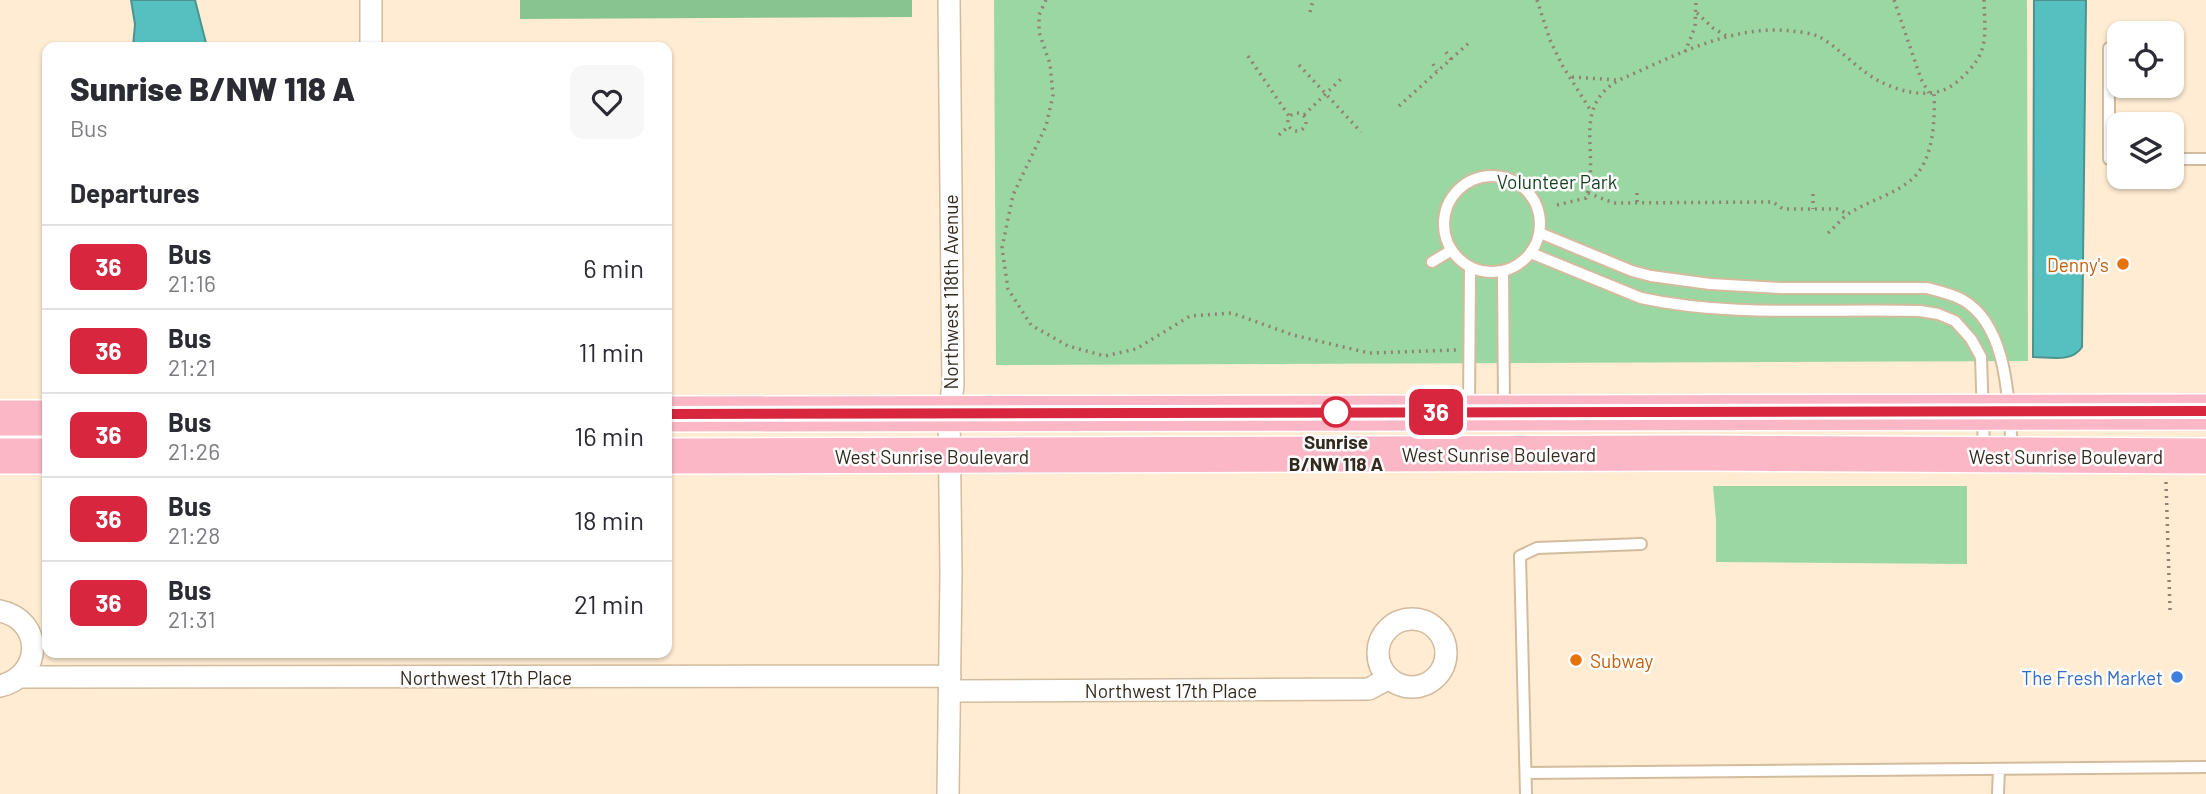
<!DOCTYPE html>
<html lang="en">
<head>
<meta charset="utf-8">
<style>
	body { margin:0; font-family:Barlow,sans-serif; background:#f7f7f7; color:#2b2b33; height:100vh; display:flex; flex-direction:column; font-size:26px; white-space:nowrap }
	* { box-sizing:border-box; margin:0 }
	p { font-size:23px; color:#7c7c81 }
	.icon { flex:none; width:38px; height:38px; fill:none; stroke:currentColor; stroke-width:2; stroke-linecap:round; stroke-linejoin:round }
	.map { position:relative; flex:1; overflow:hidden }
	.sheet { position:absolute; left:42px; top:42px; width:630px; height:616px; display:flex; flex-direction:column; background:#fff; border-radius:14px; box-shadow:0 2px 5px #0004 }
	.sheet>* { flex:none }
	.badge { padding:0 14px; border-radius:10px; font-size:24px; line-height:46px }
	.fabs { position:absolute; left:2107px; top:21px; display:grid; gap:14px }
	.fabs a { display:grid; place-items:center; width:77px; height:77px; border-radius:14px; background:#fff; box-shadow:0 2px 5px #0004; font-size:35px }
	.map>.badge { position:absolute; translate:-50% -50%; box-shadow:0 0 0 4px #fff }
	h2 { padding:0 28px; font-size:26px; line-height:63px }
	.round { display:grid; place-items:center; flex:none; width:74px; height:74px; border-radius:14px; background:#f7f7f7 }
	.head { display:flex; align-items:center; justify-content:space-between; height:119px; padding:0 28px }
	h1 { font-size:33px; font-weight:800; line-height:52px }
	ul { padding:0; list-style:none }
	li { display:flex; align-items:center; gap:21px; height:84px; padding:0 28px; border-top:2px solid #e1e1e2 }
	li div { flex:1 }
	li b { display:block; font-size:26px }
	li em { font-style:normal }
	li .badge { min-width:77px; font-weight:700; text-align:center }
	.map>svg:first-child { display:block }
</style>
</head>
<body>
<div class="map">
<svg width="2206" height="794" viewBox="0 0 2206 794">
	<rect width="100%" height="100%" fill="#ffecd3"/>
	<path fill="#9bd7a2" d="M994,0H2027L2028,361L996,365Z
		M1713,486H1967V564L1716,562V520Z"/>
	<path fill="#88c490" d="M520,0H912V17L520,19Z"/>
	<path fill="#56c0c0" stroke="#4c9390" stroke-width="2" d="M131,0H195L207,47H133L135,24Z
		M2034,0H2086L2082,347C2072,363 2050,357 2033,357Z"/>
	<g fill="none" stroke-linecap="round" stroke-linejoin="round">
		<defs>
			<path id="service" d="M2109,48V159H2119
				M2172,159H2206
				M1444 224a48 48 0 1 1 96 0a48 48 0 1 1-96 0Z
				M1540,233L1632,271L1651,276L1710,284L1781,288H1927C1939,291 1952,294 1963,300C2009,327 2008,403 2012,449
				M1531,253L1641,298C1733,318 1826,308 1920,311L1938,314L1955,321L1971,339L1981,357L1984,451
				M1432,262L1452,250
				M1503,271L1504,409
				M1469,408L1470,267
				M1526,773L2206,767
				M1526,794L1520,556L1537,548L1641,544
				M1998,794L1999,769"/>
			<path id="minor" d="M371,47V0
				M0,611C44,620 43,676 0,686
				M1378 653a34 34 0 1 1 68 0a34 34 0 1 1-68 0Z
				M21,677L950,676
				M950,691L1369,689L1389,678
				M948,794L951,574L949,412L953,386L949,0"/>
			<path id="trunk" d="M667,414L2206,412
				M0,418H47
				M0,456H47
				M667,456L1697,453L2206,456"/>
		</defs>
		<use href="#service" stroke="#d3bc9e" stroke-width="14"/>
		<use href="#minor" stroke="#d3bc9e" stroke-width="24"/>
		<use href="#trunk" stroke="#fff" stroke-width="38"/>
		<path stroke="#918372" stroke-width="3.5" stroke-dasharray="2 5" stroke-linecap="butt" d="M1046,0L1039,15V32L1050,64L1053,95L1046,126L1013,195L1002,248L1008,289L1031,325L1068,346L1105,356L1136,349L1190,316L1232,313L1293,335L1369,353L1456,350
			M1537,0L1550,40L1562,65L1591,111
			M1894,0L1921,79L1929,93
			M1310,12L1313,0
			M1697,13L1713,28L1728,37
			M1446,52L1451,59
			M1685,52L1695,27L1696,0
			M1248,56L1289,116
			M1433,64L1437,71
			M1299,65L1361,132
			M1572,77L1617,80
			M1399,106L1471,41
			M1288 122a9 9 0 1 1 18 0a9 9 0 1 1-18 0Z
			M1304,115L1341,79
			M1279,135L1288,127
			M1588,193L1614,203L1773,202L1783,209H1837L1848,214
			M1637,193V203
			M1813,194V209
			M1557,205L1586,198C1601,155 1570,108 1619,80C1673,57 1731,24 1792,31C1800,32 1810,33 1818,36C1840,48 1862,74 1883,83C1906,94 1937,100 1958,81C1990,53 1985,39 1984,0
			M1828,233C1835,227 1841,219 1848,214C1868,201 1893,195 1911,180C1934,161 1935,120 1934,93
			M2166,482L2170,610"/>
		<use href="#service" stroke="#fff" stroke-width="10"/>
		<use href="#minor" stroke="#fff" stroke-width="21"/>
		<use href="#trunk" stroke="#fcb7c6" stroke-width="35"/>
	</g>
	<g fill="none" stroke-linecap="round" stroke-linejoin="round">
		<defs>
			<path id="line" d="M667,414L2206,411"/>
		</defs>
		<use href="#line" stroke="#fff" stroke-width="16"/>
		<use href="#line" stroke="#d7263d" stroke-width="10"/>
	</g>
	<g fill="#e8710a" stroke="#fcfcfc" stroke-width="2.5">
		<circle cx="2123" cy="264" r="7"/>
		<circle cx="1576" cy="660" r="7"/>
	</g>
	<circle fill="#fff" stroke="#d7263d" stroke-width="3.5" cx="1336" cy="412" r="14"/>
	<circle fill="#3f7fe0" stroke="#fcfcfc" stroke-width="2.5" cx="2177" cy="677" r="7"/>
	<g text-anchor="middle" dominant-baseline="central" stroke-width="5" stroke-linejoin="round" paint-order="stroke">
		<g font-size="19" fill="#133f1d" stroke="#fcfcfc">
			<text x="1557" y="181">Volunteer Park</text>
		</g>
		<g font-size="19" fill="#c56008" stroke="#fcfcfc" text-anchor="end">
			<text x="2109" y="264">Denny's</text>
			<text x="1590" y="660" text-anchor="start">Subway</text>
		</g>
		<g font-size="19" fill="#332a1f" stroke="#fcfcfc">
			<text transform="translate(950 292) rotate(-90)">Northwest 118th Avenue</text>
			<text x="1499" y="454">West Sunrise Boulevard</text>
			<text x="932" y="456">West Sunrise Boulevard</text>
			<text x="2066" y="456">West Sunrise Boulevard</text>
			<text x="486" y="677">Northwest 17th Place</text>
			<text x="1171" y="690">Northwest 17th Place</text>
		</g>
		<g font-size="19" font-weight="bold" fill="#332a1f" stroke="#fcfcfc">
			<text x="1336" y="441">Sunrise<tspan x="1336" dy="22">B/NW 118 A</tspan></text>
		</g>
		<g font-size="19" fill="#366cbe" stroke="#fcfcfc" text-anchor="end">
			<text x="2163" y="677">The Fresh Market</text>
		</g>
	</g>
</svg>
<div class="fabs">
<a><svg class="icon" aria-label="locate" viewBox="0 0 24 24"><circle cx="12" cy="12" r="6"/><path d="M12 2v4M12 18v4M2 12h4M18 12h4"/></svg></a>
<a><svg class="icon" aria-label="layers" viewBox="0 0 24 24"><path d="M12 4l9 5-9 5-9-5zM3 14l9 5 9-5"/></svg></a>
</div>
<b class="badge" style="left:1436px;top:412px;background:#d7263d;color:#fff">36</b>
<section class="sheet">
<div class="head"><div><h1>Sunrise B/NW 118 A</h1><p>Bus</p></div><a class="round"><svg class="icon" aria-label="heart" viewBox="0 0 24 24"><path d="M12 20l-8-8c-3-5 5-10 8-4 3-6 11-1 8 4z"/></svg></a></div>
<h2>Departures</h2>
<ul>
<li><span class="badge" style="background:#d7263d;color:#fff">36</span><div><b>Bus</b><p>21:16</p></div><em>6 min</em></li>
<li><span class="badge" style="background:#d7263d;color:#fff">36</span><div><b>Bus</b><p>21:21</p></div><em>11 min</em></li>
<li><span class="badge" style="background:#d7263d;color:#fff">36</span><div><b>Bus</b><p>21:26</p></div><em>16 min</em></li>
<li><span class="badge" style="background:#d7263d;color:#fff">36</span><div><b>Bus</b><p>21:28</p></div><em>18 min</em></li>
<li><span class="badge" style="background:#d7263d;color:#fff">36</span><div><b>Bus</b><p>21:31</p></div><em>21 min</em></li>
</ul>
</section>
</div>
</body>
</html>
